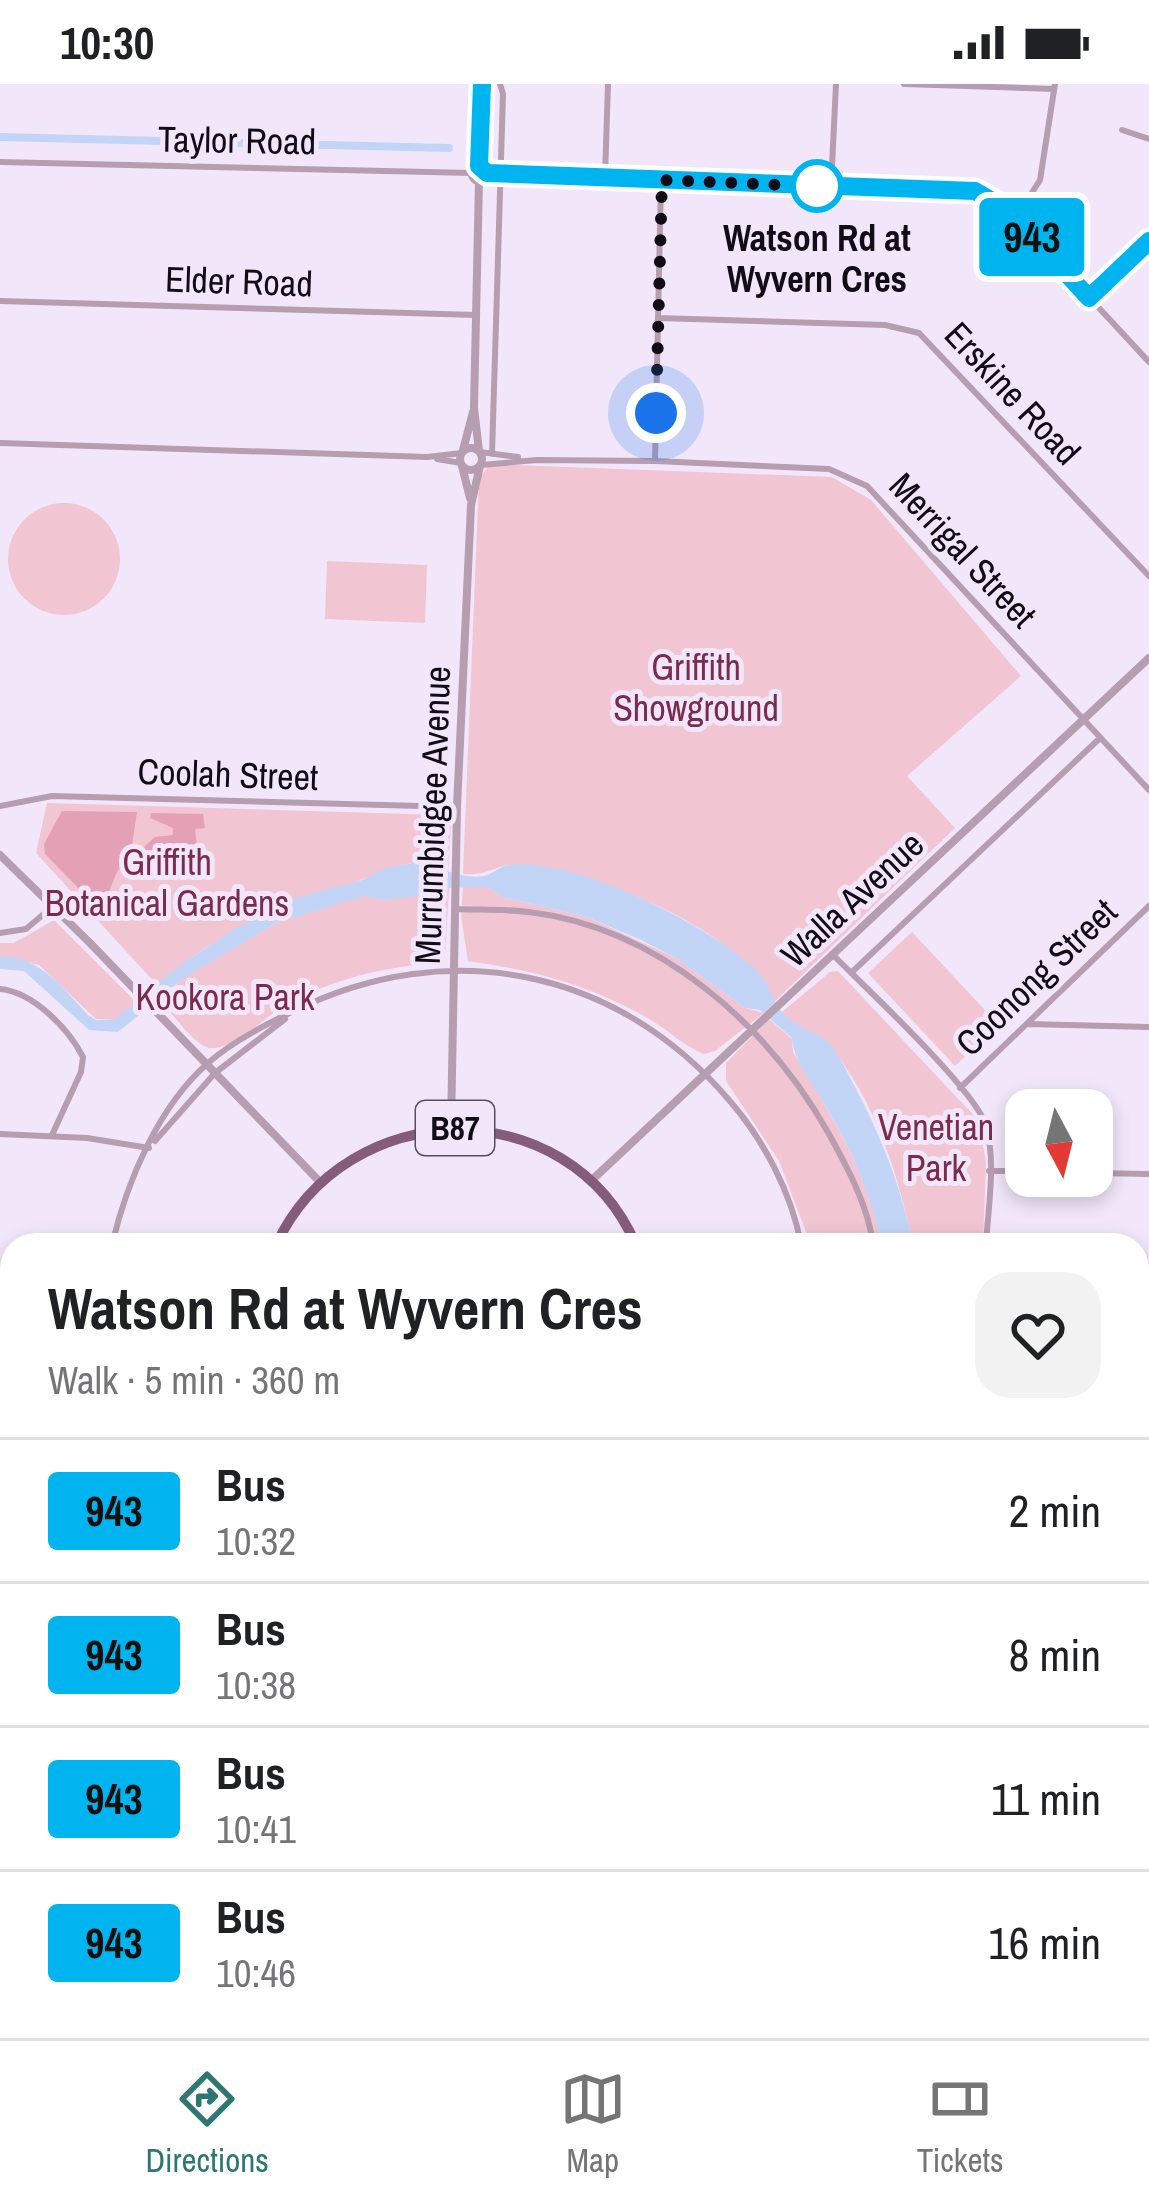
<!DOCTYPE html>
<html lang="en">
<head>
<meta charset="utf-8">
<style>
	body { margin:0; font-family:"Archivo Narrow",sans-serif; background:#f2f2f2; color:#202124; height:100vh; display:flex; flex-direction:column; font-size:45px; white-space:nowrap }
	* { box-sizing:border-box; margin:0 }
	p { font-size:39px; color:#757577 }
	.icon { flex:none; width:66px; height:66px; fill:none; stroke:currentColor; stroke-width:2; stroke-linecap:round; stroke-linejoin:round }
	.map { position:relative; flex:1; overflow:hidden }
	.panel { position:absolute; left:0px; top:1149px; width:1149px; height:807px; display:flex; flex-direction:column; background:#fff; border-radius:36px 36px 0 0; box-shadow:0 6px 18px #0003 }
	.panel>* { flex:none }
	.badge { padding:0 24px; border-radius:9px; font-size:42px; line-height:78px }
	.needle { width:78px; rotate:173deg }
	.buttons { position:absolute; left:1005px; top:1005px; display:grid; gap:24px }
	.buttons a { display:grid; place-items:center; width:108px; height:108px; border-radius:24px; background:#fff; box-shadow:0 6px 18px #0003; font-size:60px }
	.you { position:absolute; width:60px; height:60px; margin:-30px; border:9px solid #fff; border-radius:50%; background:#1a73e8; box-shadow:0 0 0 18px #1a73e833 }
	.map>.badge { position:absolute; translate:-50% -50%; box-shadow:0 0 0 6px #fff }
	.round { display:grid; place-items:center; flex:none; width:126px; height:126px; border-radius:36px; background:#f2f2f2 }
	.summary { display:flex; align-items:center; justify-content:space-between; height:204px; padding:0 48px }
	h1 { font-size:57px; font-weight:800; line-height:90px }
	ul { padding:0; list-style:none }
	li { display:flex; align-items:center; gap:36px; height:144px; padding:0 48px; border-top:3px solid #e0e0e0 }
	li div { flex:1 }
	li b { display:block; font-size:45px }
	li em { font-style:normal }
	li .badge { min-width:132px; font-weight:700; text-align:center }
	.status { display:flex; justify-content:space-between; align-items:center; height:84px; padding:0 60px; background:#fff; direction:ltr }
	.status svg { height:33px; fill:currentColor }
	.tabs { display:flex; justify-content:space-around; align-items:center; height:168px; border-top:3px solid #e0e0e0; background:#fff; font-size:33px; color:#757577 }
	.tabs a { display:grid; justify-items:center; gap:6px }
	.tabs .on { color:#2e7771 }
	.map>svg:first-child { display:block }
</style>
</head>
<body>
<div class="status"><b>10:30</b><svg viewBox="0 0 49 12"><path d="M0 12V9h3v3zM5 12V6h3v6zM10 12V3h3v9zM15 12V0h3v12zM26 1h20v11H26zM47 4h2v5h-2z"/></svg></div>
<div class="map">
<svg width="1149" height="1954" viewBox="0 0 1149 1954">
	<rect width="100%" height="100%" fill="#f2e7fa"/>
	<path fill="#f2c5d2" d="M490,380L832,393L871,416L1021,592L907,692L955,744L773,919C760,902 748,880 732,867C679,824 583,785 516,781C495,780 491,792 463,790L479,395Z
		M8 475a56 56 0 1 1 112 0a56 56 0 1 1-112 0Z
		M327,477L427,481L425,539L325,535Z
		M47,719L442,731L451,740L448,789C417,766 383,789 353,799C280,823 215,849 157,901L36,769Z
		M463,803H488L502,813L587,833L676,874L745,924L764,929L715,967L704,970C683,962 667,945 648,934C587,900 536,887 468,877L461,832Z
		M449,804L445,874L440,879C385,882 327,896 279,925C262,936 228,971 206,963C190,956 173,929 160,917L183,894L276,839L364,811L386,816Z
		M54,836L137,919L115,936L96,935L39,881L0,872V859H14Z
		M912,848L999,941L955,982L868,889Z
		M838,887L979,1037L986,1079L983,1161H913C899,1092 875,1015 828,960C820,951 813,953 803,947C795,943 789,935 782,928L830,888Z
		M769,935L792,955L793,968C829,1027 870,1091 881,1161H811L779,1077L726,997V979Z
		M0,1420L12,1439V1505L0,1496Z
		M1137,1445H1149V1793L1137,1804Z"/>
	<path fill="#e4a0b5" d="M62,727L137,728L131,767L116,790L103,823L90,816L45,770L44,760Z
		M151,729L203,730L205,744L195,745L197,762C182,782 154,787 130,788L129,777L155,753L173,751V744L150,734Z"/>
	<path fill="#c2d5f7" d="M414,779C437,781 461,796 484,792C493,790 499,782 509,781C575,773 709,841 756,886C771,900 771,917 785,931C798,944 809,945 823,954C836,963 846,986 853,999C881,1052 901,1102 913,1161H881C873,1113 850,1063 825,1021C813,1000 794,979 792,954L760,926L745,924L676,874L641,856L587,833L502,813L488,803L446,804L429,811L386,816L364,812L276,839L184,894L118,948L89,946L24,887L0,885V872C42,874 61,902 88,931L96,936H114L180,881L238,843L277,825L270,821L362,796L385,784Z"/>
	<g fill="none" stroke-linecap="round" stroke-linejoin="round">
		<path stroke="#c2d5f7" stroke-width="8" d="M0,53L449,64"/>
		<path stroke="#b69db0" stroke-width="6" d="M904,0L1054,5
			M1122,46L1149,55
			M0,78L472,89
			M487,90L951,104L975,107L1006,125
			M605,93L608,0
			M831,103L836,0
			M1004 132a13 13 0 1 1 26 0a13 13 0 1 1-26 0Z
			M1024,121L1040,96L1055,0
			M1024,143L1149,278
			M1089,214L1149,157
			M0,217L476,231
			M658,234L885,241L919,249L1149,492
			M0,359L427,373L462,369
			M480,368L518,373
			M492,370L503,10L500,0
			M437,375L461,379
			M655,377L661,96
			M481,381L537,376L655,377L829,385L867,402L1149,706
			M0,722L52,712L457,723
			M455,825C479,826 504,825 529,828C659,844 767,940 829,1050C847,1083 869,1123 873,1161
			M0,849L26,845L52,823
			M833,871C865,903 972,1003 985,1039C997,1075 988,1123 986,1161
			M851,889L1100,654
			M0,905C33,908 68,944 83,973L81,988L52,1051
			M1027,940L1149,943
			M960,1004L1149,822
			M0,1050L87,1054L149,1064
			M155,1057L215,989L285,935
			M989,1087H1026
			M1092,1089L1149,1090
			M112,1161C127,1097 158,1023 208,979C233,957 264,941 294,927C448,851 617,884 729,1016C763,1055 792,1109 801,1161
			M1137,1249H1149
			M0,1394L12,1418
			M1137,1429L1149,1430
			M0,1770L12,1764
			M1137,1808L1149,1798
			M0,1914H12
			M322,1944L326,1954
			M326,1944L335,1954
			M457,1944L462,1954
			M584,1944L593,1954
			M757,1944L766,1954
			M1062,1944L1071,1954
			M964,1954L976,1944"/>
		<path stroke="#b69db0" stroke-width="8" d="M479,82L482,0
			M472 90a7 7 0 1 1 14 0a7 7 0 1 1-14 0Z
			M460 375a11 11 0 1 1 22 0a11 11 0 1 1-22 0Z
			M463,366L473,328
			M479,367L474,324L479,97
			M462,382L470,414
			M0,771L90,859L320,1098
			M451,1044L457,723L471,421L480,382
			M592,1096L1149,574
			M0,1590L12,1607
			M0,1634L12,1624
			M0,1813L12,1857
			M18,1954L19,1944"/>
		<path stroke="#865c7d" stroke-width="10" d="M276,1161C346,1010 569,1006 636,1161
			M0,1216L12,1217
			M0,1241H12
			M1137,1274L1149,1275"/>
		<path stroke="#3f3844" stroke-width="3" stroke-dasharray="6 12" stroke-linecap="butt" d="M0,1526L12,1536
			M372,1944L380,1954"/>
	</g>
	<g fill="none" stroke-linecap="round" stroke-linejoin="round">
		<defs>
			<path id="line" d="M482,0L479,82L487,89L975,107L1006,125V138L1010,143H1024L1089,214L1149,157"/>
		</defs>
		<use href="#line" stroke="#fff" stroke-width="27"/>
		<use href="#line" stroke="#00b5ef" stroke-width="18"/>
		<path stroke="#120c16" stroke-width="12" stroke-dasharray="0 21.6" d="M656,329L662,96L832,103L817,102"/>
	</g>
	<circle fill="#fff" stroke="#00b5ef" stroke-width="6" cx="817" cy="102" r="24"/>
	<g text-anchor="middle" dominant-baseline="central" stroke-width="10" stroke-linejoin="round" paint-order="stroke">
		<rect fill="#f2e7fa" stroke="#554e5a" stroke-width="3" x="416" y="1017" width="78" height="54" rx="9"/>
		<g font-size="33" font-weight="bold" fill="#120c16">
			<text x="455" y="1044">B87</text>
		</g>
		<g font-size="36" fill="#120c16" stroke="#f2e7fa">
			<text transform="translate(237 56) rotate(1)">Taylor Road</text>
			<text transform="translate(239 197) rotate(2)">Elder Road</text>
			<text transform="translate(1013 309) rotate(47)">Erskine Road</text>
			<text transform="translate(963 466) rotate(47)">Merrigal Street</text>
			<text transform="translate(228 690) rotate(2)">Coolah Street</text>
			<text transform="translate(432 731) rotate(-88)">Murrumbidgee Avenue</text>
			<text transform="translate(852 815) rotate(-43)">Walla Avenue</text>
			<text transform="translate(1036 893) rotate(-44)">Coonong Street</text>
		</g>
		<g font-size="36" font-weight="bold" fill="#120c16" stroke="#f2e7fa">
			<text x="817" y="154">Watson Rd at<tspan x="817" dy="41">Wyvern Cres</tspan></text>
		</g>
		<g font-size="36" fill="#7b2b4b" stroke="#f2e7fa">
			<text x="696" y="583">Griffith<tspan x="696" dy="41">Showground</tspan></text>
			<text x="167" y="778">Griffith<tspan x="167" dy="41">Botanical Gardens</tspan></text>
			<text x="225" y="913">Kookora Park</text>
			<text x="936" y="1043">Venetian<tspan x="936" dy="41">Park</tspan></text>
		</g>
	</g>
</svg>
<div class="buttons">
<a><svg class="needle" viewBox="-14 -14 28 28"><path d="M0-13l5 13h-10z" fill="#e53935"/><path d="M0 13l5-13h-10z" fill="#757577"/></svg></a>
</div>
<div class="you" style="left:656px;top:329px"></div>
<b class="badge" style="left:1032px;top:153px;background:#00b5ef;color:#111">943</b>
<section class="panel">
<div class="summary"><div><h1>Watson Rd at Wyvern Cres</h1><p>Walk · 5 min · 360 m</p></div><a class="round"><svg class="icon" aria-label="heart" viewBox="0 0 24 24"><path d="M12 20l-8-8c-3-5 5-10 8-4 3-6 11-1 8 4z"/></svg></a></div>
<ul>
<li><span class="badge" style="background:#00b5ef;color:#111">943</span><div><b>Bus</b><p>10:32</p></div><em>2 min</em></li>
<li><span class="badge" style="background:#00b5ef;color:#111">943</span><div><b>Bus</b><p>10:38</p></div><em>8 min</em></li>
<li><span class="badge" style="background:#00b5ef;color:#111">943</span><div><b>Bus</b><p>10:41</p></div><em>11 min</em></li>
<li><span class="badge" style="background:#00b5ef;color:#111">943</span><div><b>Bus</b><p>10:46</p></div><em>16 min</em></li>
</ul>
</section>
</div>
<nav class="tabs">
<a class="on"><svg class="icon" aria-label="directions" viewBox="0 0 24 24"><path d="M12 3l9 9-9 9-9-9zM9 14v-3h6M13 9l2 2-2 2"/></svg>Directions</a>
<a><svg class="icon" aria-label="map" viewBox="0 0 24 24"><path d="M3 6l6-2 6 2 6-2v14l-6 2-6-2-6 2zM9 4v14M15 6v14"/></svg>Map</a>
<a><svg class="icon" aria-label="tickets" viewBox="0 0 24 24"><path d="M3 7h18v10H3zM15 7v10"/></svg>Tickets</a>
</nav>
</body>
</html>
